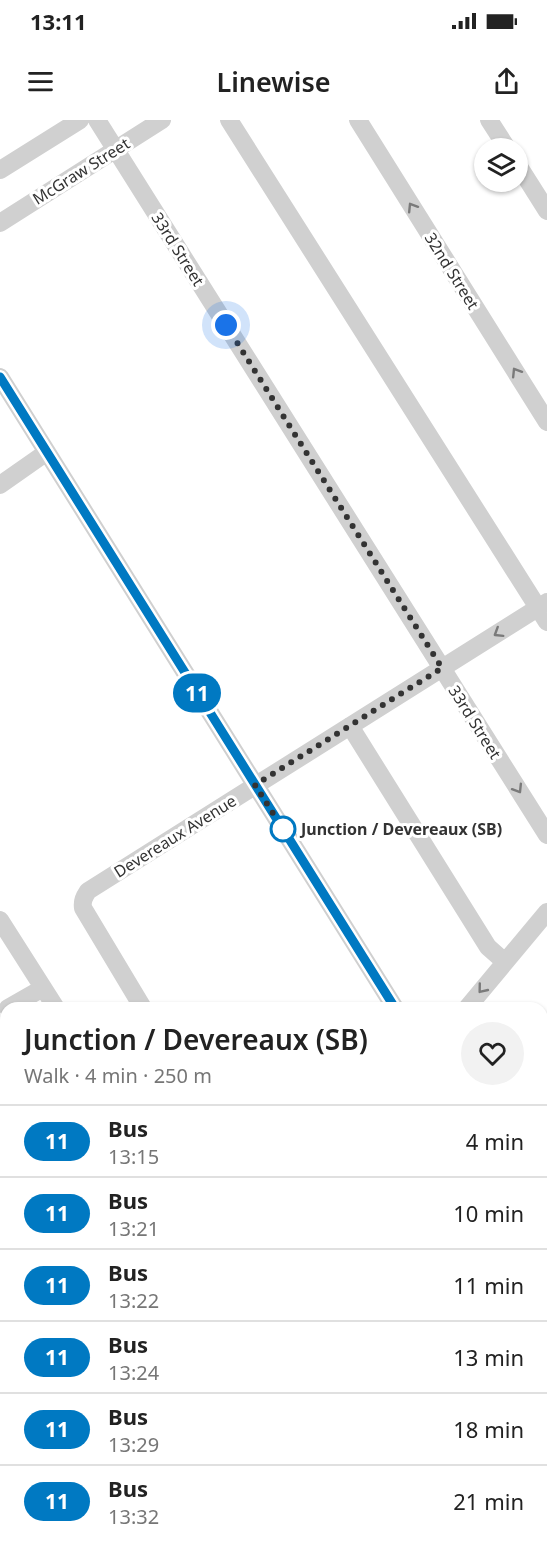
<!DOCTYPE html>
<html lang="en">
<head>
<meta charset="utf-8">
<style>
	body { margin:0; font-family:"Noto Sans",sans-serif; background:#f2f2f2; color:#222; height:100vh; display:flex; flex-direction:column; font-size:22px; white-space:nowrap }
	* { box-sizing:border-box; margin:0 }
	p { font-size:20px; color:#767676 }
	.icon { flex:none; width:33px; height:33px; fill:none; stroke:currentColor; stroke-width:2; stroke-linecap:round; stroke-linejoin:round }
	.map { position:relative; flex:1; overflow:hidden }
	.panel { position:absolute; left:0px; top:882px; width:548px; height:546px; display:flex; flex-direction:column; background:#fff; border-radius:18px 18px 0 0; box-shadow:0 2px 4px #0004 }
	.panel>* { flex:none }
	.badge { padding:0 12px; border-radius:20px; font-size:21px; line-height:39px }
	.buttons { position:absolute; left:474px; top:18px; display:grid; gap:12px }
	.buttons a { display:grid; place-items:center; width:54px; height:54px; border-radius:50%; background:#fff; box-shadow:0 2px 4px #0004; font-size:30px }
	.you { position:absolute; width:30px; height:30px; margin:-15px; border:4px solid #fff; border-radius:50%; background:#1a73e8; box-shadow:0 0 0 9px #1a73e833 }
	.map>.badge { position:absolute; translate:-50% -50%; box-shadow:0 0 0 3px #fff }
	.round { display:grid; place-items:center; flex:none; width:63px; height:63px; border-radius:32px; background:#f2f2f2 }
	.summary { display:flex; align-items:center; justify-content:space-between; height:102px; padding:0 24px }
	h1 { font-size:28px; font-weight:600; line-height:45px }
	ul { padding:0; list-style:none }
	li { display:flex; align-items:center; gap:18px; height:72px; padding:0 24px; border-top:2px solid #e0e0e0 }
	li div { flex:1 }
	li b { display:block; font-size:22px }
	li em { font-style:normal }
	li .badge { min-width:66px; font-weight:700; text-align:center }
	.status { display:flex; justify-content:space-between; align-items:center; height:42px; padding:0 30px; background:#fff; direction:ltr }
	.status svg { height:16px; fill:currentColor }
	header { display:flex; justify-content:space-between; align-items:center; height:78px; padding:0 24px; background:#fff; font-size:27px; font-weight:600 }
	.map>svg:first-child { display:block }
</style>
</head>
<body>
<div class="status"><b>13:11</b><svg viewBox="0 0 49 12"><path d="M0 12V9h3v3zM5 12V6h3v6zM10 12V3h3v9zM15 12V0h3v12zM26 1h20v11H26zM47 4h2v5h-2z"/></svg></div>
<header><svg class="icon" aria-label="menu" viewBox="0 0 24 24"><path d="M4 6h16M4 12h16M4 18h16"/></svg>Linewise<svg class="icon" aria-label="share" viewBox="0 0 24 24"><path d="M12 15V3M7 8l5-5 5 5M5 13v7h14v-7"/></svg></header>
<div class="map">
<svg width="547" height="1428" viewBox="0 0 547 1428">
	<rect width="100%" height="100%" fill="#fff"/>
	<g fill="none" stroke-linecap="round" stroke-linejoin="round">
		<path stroke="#d0d0d0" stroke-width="18" d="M97,0L547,715
			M229,0L547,502
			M358,0L547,302
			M489,0L507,28
			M518,45L547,91
			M0,50L80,0
			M0,103L162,0
			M0,257L395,888
			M0,365L47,332
			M350,606L488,827L505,842
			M0,800L56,888
			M8,888L43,868
			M143,888L83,788C82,781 84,777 88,771L547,482
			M467,888L547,792
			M542,1120L547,1129
			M542,1188L547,1185
			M542,1326L547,1334
			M0,1336L6,1332
			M345,1422L349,1428
			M474,1422L477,1428
			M202,1428L210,1422"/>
		<path stroke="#9a9a9a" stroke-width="27" d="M542,940L547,933
			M542,1007L547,1000
			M24,1428L32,1422
			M91,1428L100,1422"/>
	</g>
	<defs><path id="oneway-chevron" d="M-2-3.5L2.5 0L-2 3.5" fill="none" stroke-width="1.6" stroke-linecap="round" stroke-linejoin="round" transform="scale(1.5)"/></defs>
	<g stroke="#7a7a7a">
		<use href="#oneway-chevron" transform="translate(412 87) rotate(-122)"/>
		<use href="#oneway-chevron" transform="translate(516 252) rotate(-122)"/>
		<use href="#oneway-chevron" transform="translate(498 513) rotate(148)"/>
		<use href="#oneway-chevron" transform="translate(518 669) rotate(58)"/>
		<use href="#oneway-chevron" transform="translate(482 869) rotate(129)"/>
	</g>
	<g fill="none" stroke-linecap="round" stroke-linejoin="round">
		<defs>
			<path id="line" d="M0,257L395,888"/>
		</defs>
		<use href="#line" stroke="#fff" stroke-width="14"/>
		<use href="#line" stroke="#0079c2" stroke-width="9"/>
		<path stroke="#333" stroke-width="6" stroke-dasharray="0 10.8" d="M226,205L442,548L255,665L283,709"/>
	</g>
	<circle fill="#fff" stroke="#0079c2" stroke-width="3" cx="283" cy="709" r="12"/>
	<g text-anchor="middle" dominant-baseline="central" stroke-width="6" stroke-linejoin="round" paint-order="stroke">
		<g font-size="16" fill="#333" stroke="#fff">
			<text transform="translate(81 51) rotate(-32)">McGraw Street</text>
			<text transform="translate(178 129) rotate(58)">33rd Street</text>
			<text transform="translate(452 151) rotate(58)">32nd Street</text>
			<text transform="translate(475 602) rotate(58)">33rd Street</text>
			<text transform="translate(175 716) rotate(-32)">Devereaux Avenue</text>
		</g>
		<g font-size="16" font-weight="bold" fill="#333" stroke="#fff" text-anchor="start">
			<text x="301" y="709">Junction / Devereaux (SB)</text>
		</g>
	</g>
</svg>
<div class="buttons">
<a><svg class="icon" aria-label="layers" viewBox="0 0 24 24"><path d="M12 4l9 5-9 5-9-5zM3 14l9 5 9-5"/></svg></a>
</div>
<div class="you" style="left:226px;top:205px"></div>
<b class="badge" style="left:197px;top:573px;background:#0079c2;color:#fff">11</b>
<section class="panel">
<div class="summary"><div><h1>Junction / Devereaux (SB)</h1><p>Walk · 4 min · 250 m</p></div><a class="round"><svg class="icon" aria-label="heart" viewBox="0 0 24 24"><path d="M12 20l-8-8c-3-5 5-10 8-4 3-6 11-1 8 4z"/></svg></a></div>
<ul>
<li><span class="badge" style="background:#0079c2;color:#fff">11</span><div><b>Bus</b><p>13:15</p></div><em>4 min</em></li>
<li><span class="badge" style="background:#0079c2;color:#fff">11</span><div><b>Bus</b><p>13:21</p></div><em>10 min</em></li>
<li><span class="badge" style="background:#0079c2;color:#fff">11</span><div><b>Bus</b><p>13:22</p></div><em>11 min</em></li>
<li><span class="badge" style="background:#0079c2;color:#fff">11</span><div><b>Bus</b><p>13:24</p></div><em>13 min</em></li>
<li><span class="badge" style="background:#0079c2;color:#fff">11</span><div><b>Bus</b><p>13:29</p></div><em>18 min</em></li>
<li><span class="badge" style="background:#0079c2;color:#fff">11</span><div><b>Bus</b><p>13:32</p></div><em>21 min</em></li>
</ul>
</section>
</div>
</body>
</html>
